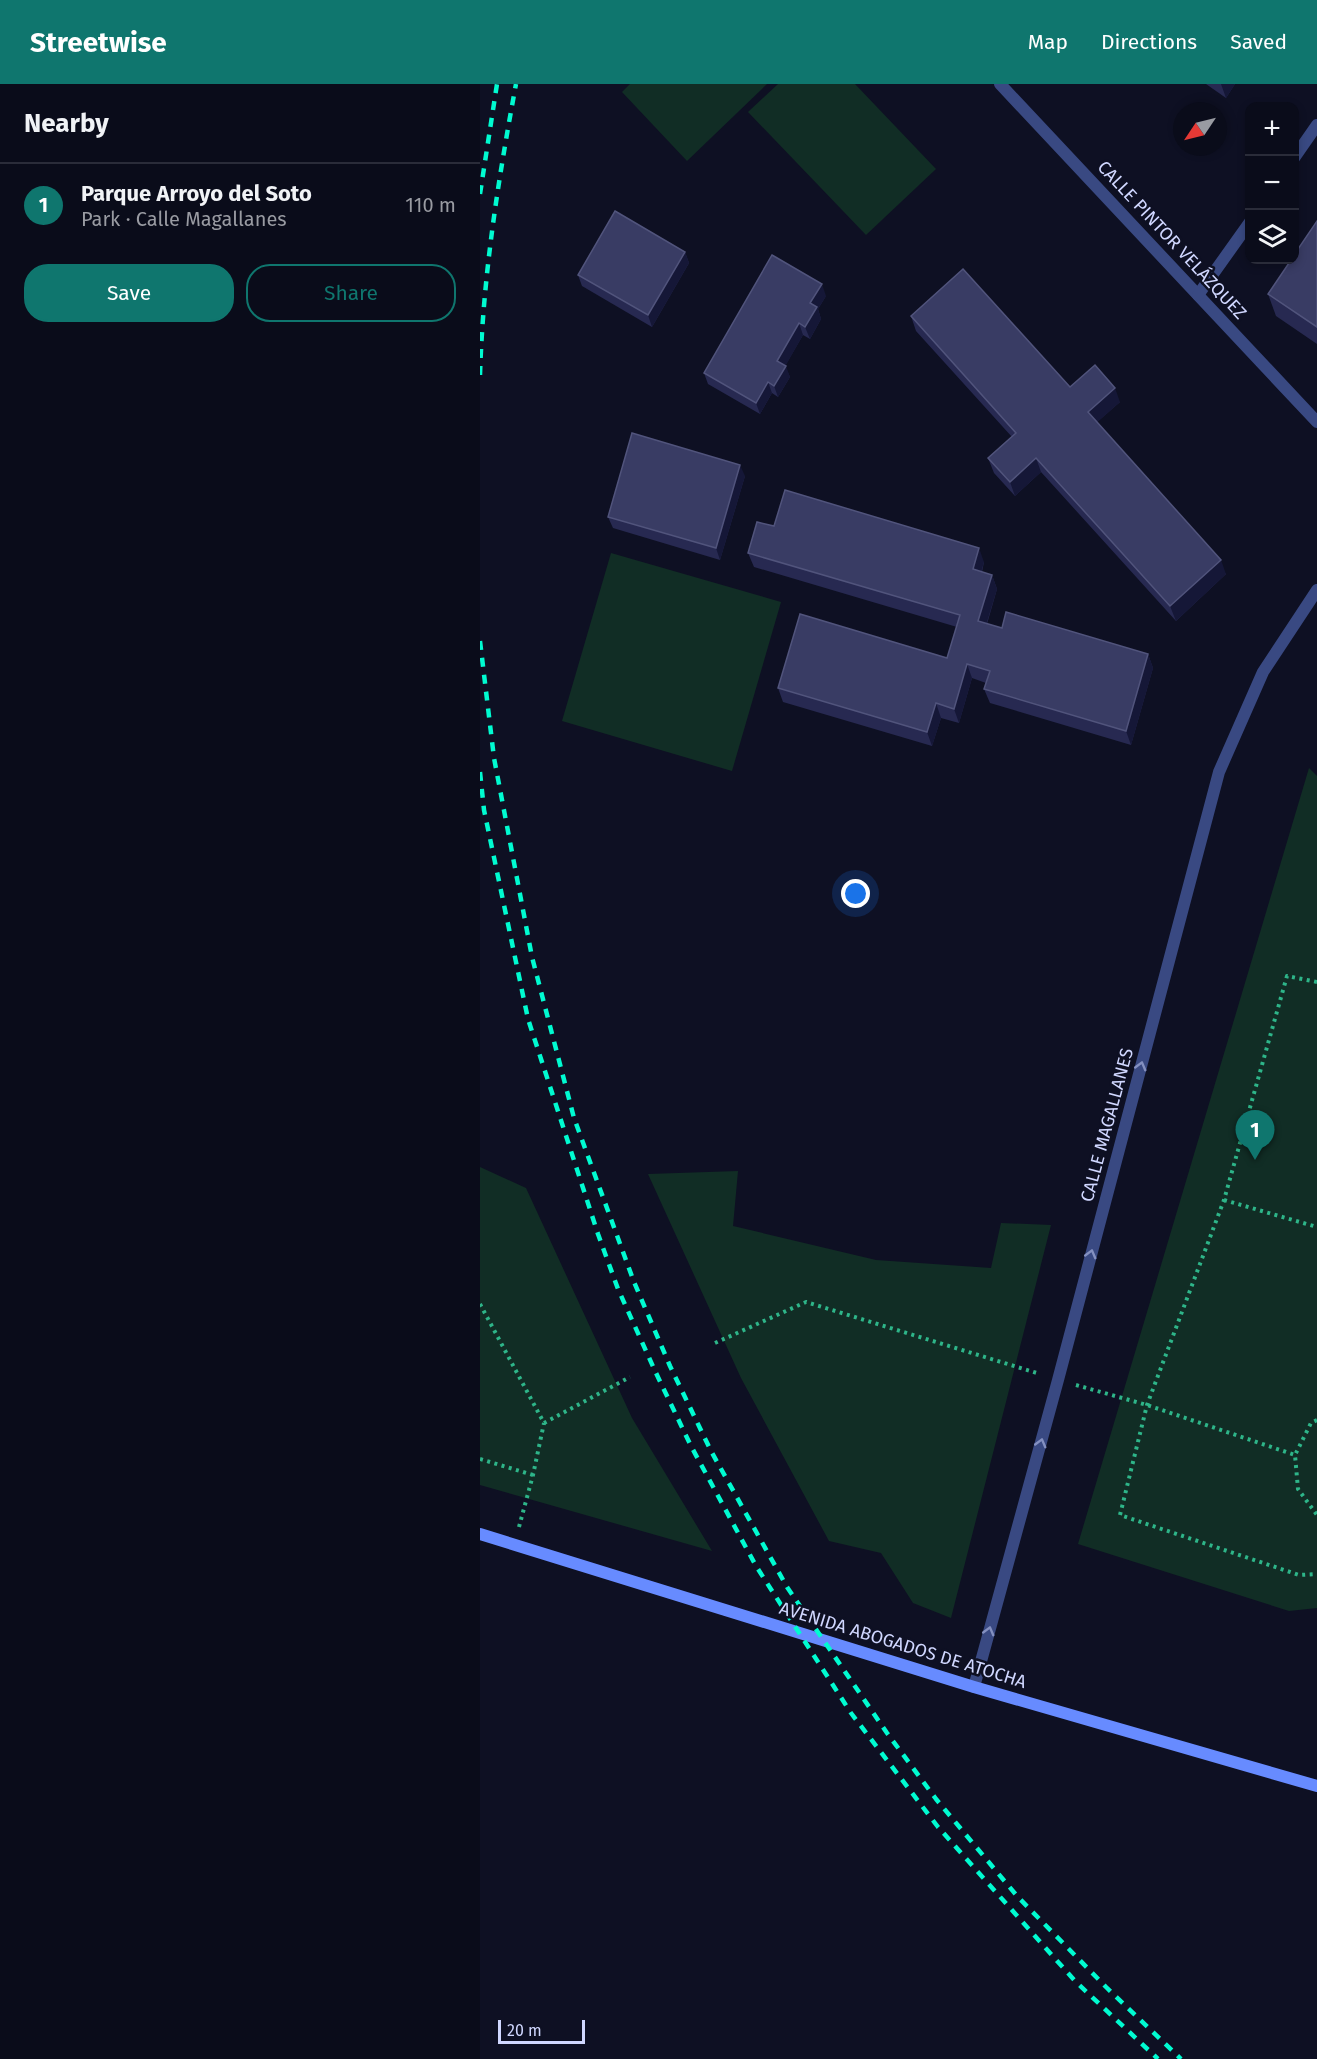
<!DOCTYPE html>
<html lang="en">
<head>
<meta charset="utf-8">
<style>
  body { margin:0; font-family:"Fira Sans",sans-serif; background:#181a27; color:#f1f3f6 }
  .controls { position:absolute; right:18px; top:18px; display:grid; overflow:hidden; border-radius:12px; box-shadow:0 3px 9px #0003 }
  .controls button { width:54px; height:54px; display:grid; place-items:center; padding:0; border:0; border-bottom:2px solid #2a2c39; background:#0a0c1a; color:#f1f3f6; font:30px sans-serif }
  .compass { position:absolute; left:693px; top:18px; width:54px; height:54px; border-radius:50%; background:#0a0c1a; box-shadow:0 3px 9px #0003; rotate:235deg }
  .scale { position:absolute; left:18px; bottom:15px; width:87px; box-sizing:border-box; padding-left:6px; border:3px solid #d0d7ff; border-top:0; font-size:16px; line-height:21px; white-space:nowrap; color:#d0d7ff; -webkit-text-stroke:4px #0e1023; paint-order:stroke }
  .you { position:absolute; left:376px; top:810px; width:21px; height:21px; margin:-15px; border:4px solid #fff; border-radius:50%; background:#1a73e8; box-shadow:0 0 0 9px #1a73e833 }
  .badge { display:grid; place-items:center; width:39px; height:39px; border-radius:50%; background:#0f766e; color:#fff; font-size:20px; font-weight:700 }
  .pin { position:absolute; translate:-50% -50px; filter:drop-shadow(0 2px 3px #0008) }
  .pin::after { content:''; position:absolute; top:32px; width:21px; height:18px; background:inherit; clip-path:polygon(0 0,100% 0,50% 100%) }
  .list { margin:0; padding:0; list-style:none }
  h2 { display:flex; justify-content:space-between; align-items:center; height:78px; margin:0; padding:0 24px; font-size:26px }
  h2 small { font-size:20px; font-weight:400; color:#999ba2 }
  .list li { display:grid; grid-template-columns:39px 1fr auto; gap:18px; align-items:center; box-sizing:border-box; height:84px; padding:0 24px; border-top:2px solid #2a2c39 }
  .list b { display:block; font-size:22px; white-space:nowrap }
  .list p { margin:0; font-size:20px; white-space:nowrap; color:#999ba2 }
  .list em { font-size:20px; font-style:normal; color:#999ba2 }
  .actions { display:flex; gap:12px; padding:18px 24px }
  .actions a { flex:1; padding:14px 0; border:2px solid #0f766e; border-radius:24px; text-align:center; font-size:21px; color:#0f766e }
  .actions .main { background:#0f766e; color:#fff }
  .icon { flex:none; width:33px; height:33px; fill:none; stroke:currentColor; stroke-width:2; stroke-linecap:round; stroke-linejoin:round }
  .map { position:relative; flex:none; width:837px; height:1975px; overflow:hidden }
  header { display:flex; align-items:center; gap:36px; box-sizing:border-box; height:84px; padding:0 30px; background:#0f766e; color:#fff }
  header strong { font-size:28px }
  nav { display:flex; gap:33px; margin-inline-start:auto; font-size:21px }
  main { display:flex }
  aside { flex:1; background:#0a0c1a }
  .map>svg:first-child { display:block }
</style>
</head>
<body>
<header>
<strong>Streetwise</strong>
<nav><a>Map</a><a>Directions</a><a>Saved</a></nav>
</header>
<main>
<aside>
<h2>Nearby<small></small></h2>
<ul class="list">
<li><span class="badge">1</span><div><b>Parque Arroyo del Soto</b><p>Park · Calle Magallanes</p></div><em>110 m</em></li>
</ul>
<div class="actions"><a class="main">Save</a><a>Share</a></div>
</aside>
<div class="map">
<svg width="837" height="1975" viewBox="0 0 837 1975">
  <rect width="100%" height="100%" fill="#0e1023"/>
  <g fill="#112d25">
    <polygon points="150,0 287,0 207,77 142,8"/>
    <polygon points="298,0 375,0 456,85 386,151 268,28"/>
    <polygon points="131,469 301,518 252,687 82,637"/>
    <polygon points="829,684 837,692 837,1524 809,1527 598,1460"/>
    <polygon points="0,1083 46,1104 152,1334 232,1467 0,1401"/>
    <polygon points="258,1087 253,1142 396,1176 511,1184 521,1139 571,1141 471,1534 433,1519 401,1469 349,1457 261,1294 168,1090"/>
  </g>
  <g fill="none" stroke-linecap="round" stroke-linejoin="round">
    <g stroke="#2eb589" stroke-width="4" stroke-dasharray="3 4.5" stroke-linecap="butt">
      <polyline points="837,898 807,892 744,1116 667,1321 640,1431 819,1491 837,1490"/>
      <polyline points="744,1116 837,1143"/>
      <polyline points="0,1220 64,1339 150,1293"/>
      <polyline points="235,1259 326,1218 560,1290"/>
      <polyline points="596,1301 667,1321 815,1371"/>
      <polyline points="837,1336 831,1339 815,1371 818,1405 837,1431"/>
      <polyline points="0,1375 53,1391"/>
      <polyline points="39,1443 53,1391 64,1339"/>
    </g>
    <g stroke="#394982" stroke-width="12">
      <polyline points="520,0 837,338"/>
      <polyline points="814,74 837,41"/>
      <polyline points="718,211 770,138"/>
      <polyline points="494,1603 578,1296 739,688 783,588 837,506"/>
    </g>
    <polyline stroke="#678bff" stroke-width="12" points="0,1450 494,1603 837,1702"/>
    <g stroke="#00fbd1" stroke-width="4.5" stroke-dasharray="9 8" stroke-linecap="butt">
      <polyline points="0,110 17,0"/>
      <path d="M0,291c3,-99 18,-194 36,-291"/>
      <polyline points="0,557 14,674 52,873 94,1034 154,1198 190,1282 231,1367 307,1503 407,1649 456,1715 537,1812 626,1903 701,1975"/>
      <polyline points="0,688 4,726 48,935 118,1150 138,1205 176,1289 211,1362 276,1482 371,1629 458,1743 595,1897 678,1975"/>
    </g>
  </g>
  <g fill="#272951">
    <polygon points="726,0 755,0 746,14"/>
    <polygon points="837,137 837,260 796,232 788,210"/>
    <polygon points="205,168 209,179 172,243 102,202 98,191"/>
    <polygon points="346,212 338,225 341,235 330,255 323,251 305,282 310,293 298,313 292,309 280,330 228,300 224,289"/>
    <polygon points="431,232 590,303 640,318 617,338 746,490 696,537 561,388 535,412 514,389 508,374 532,353 436,247"/>
    <polygon points="265,392 240,476 133,444 128,433"/>
    <polygon points="294,442 504,478 502,488 512,491 517,505 507,540 522,544 668,570 673,584 651,661 510,619 504,605 506,599 492,594 479,639 461,634 452,662 303,618 298,604 467,574 477,543 274,483 268,469"/>
  </g>
  <g fill="#151737">
    <polygon points="741,0 755,0 746,14"/>
    <polygon points="205,168 209,179 172,243 168,231"/>
    <polygon points="342,200 346,212 338,225 341,235 330,255 325,243 330,219"/>
    <polygon points="319,239 323,251 302,288 306,282 310,293 298,313 294,302 297,277"/>
    <polygon points="288,298 292,309 280,330 276,319"/>
    <polygon points="635,304 640,318 613,342 608,328"/>
    <polygon points="556,374 561,388 535,412 530,398"/>
    <polygon points="260,381 265,392 240,476 236,464"/>
    <polygon points="499,464 504,478 498,499 493,485"/>
    <polygon points="741,476 746,490 696,537 690,522"/>
    <polygon points="512,491 517,505 503,551 498,537"/>
    <polygon points="668,570 673,584 651,661 646,647"/>
    <polygon points="487,580 492,594 479,639 474,625"/>
    <polygon points="456,619 461,634 452,662 447,648"/>
  </g>
  <g fill="#393c64" stroke="#51547c" stroke-width="1.5">
    <polygon points="135,127 205,168 168,231 98,191"/>
    <polygon points="837,137 837,243 788,210 811,176 814,176 814,171"/>
    <polygon points="292,171 342,200 330,219 337,223 325,243 319,239 297,277 306,282 294,302 288,298 276,319 224,289"/>
    <polygon points="483,185 590,303 615,281 635,304 608,328 741,476 690,522 556,374 530,398 508,374 536,349 431,232"/>
    <polygon points="152,349 260,381 236,464 128,433"/>
    <polygon points="305,406 499,464 493,485 512,491 498,537 522,544 526,528 668,570 646,647 504,605 510,587 487,580 474,625 456,619 447,648 298,604 320,530 467,574 480,531 268,469 277,438 294,442"/>
  </g>
  <defs><path id="oneway-chevron" d="M-2-3.5L2.5 0L-2 3.5" fill="none" stroke-width="1.6" stroke-linecap="round" stroke-linejoin="round" transform="scale(1.5)"/></defs>
  <g stroke="#8490c0">
    <use href="#oneway-chevron" transform="translate(661 982) rotate(-75)"/>
    <use href="#oneway-chevron" transform="translate(611 1170) rotate(-75)"/>
    <use href="#oneway-chevron" transform="translate(561 1359) rotate(-75)"/>
    <use href="#oneway-chevron" transform="translate(509 1547) rotate(-75)"/>
  </g>
  <g text-anchor="middle" stroke-width="5" stroke-linejoin="round" paint-order="stroke">
    <g font-size="18" fill="#d0d7ff" stroke="#0e1023">
      <text transform="translate(692 156) rotate(47)" y="6">CALLE PINTOR VELÁZQUEZ</text>
      <text transform="translate(627 1041) rotate(-75)" y="6">CALLE MAGALLANES</text>
      <text transform="translate(423 1561) rotate(17)" y="6">AVENIDA ABOGADOS DE ATOCHA</text>
    </g>
  </g>
</svg>
<div class="controls">
<button>+</button>
<button>−</button>
<button><svg class="icon" aria-label="layers" viewBox="0 0 24 24"><path d="M12 4l9 5-9 5-9-5zM3 14l9 5 9-5"/></svg></button>
</div>
<svg class="compass" viewBox="-18 -18 36 36"><path d="M0-13l5 13h-10z" fill="#e53935"/><path d="M0 13l5-13h-10z" fill="#999ba2"/></svg>
<div class="scale">20 m</div>
<div class="you"></div>
<div class="pin badge" style="left:775px;top:1076px">1</div>
</div>
</main>
</body>
</html>
